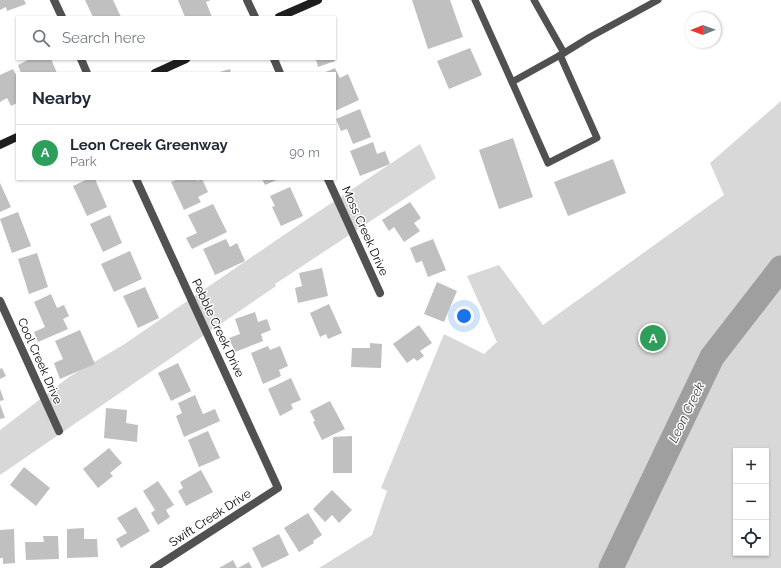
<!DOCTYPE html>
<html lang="en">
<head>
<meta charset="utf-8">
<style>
  body { margin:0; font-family:Raleway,sans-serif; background:#f2f2f3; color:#1f2937 }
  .controls { position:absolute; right:12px; bottom:12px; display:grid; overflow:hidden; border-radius:0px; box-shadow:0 1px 3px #0004 }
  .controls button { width:36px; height:36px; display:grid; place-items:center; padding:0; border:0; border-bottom:1px solid #e0e1e3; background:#fff; color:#1f2937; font:20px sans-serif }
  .compass { position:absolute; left:685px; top:12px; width:36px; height:36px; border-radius:50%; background:#fff; box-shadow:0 1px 3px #0004; rotate:269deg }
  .you { position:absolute; left:464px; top:316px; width:14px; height:14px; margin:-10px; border:3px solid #fff; border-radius:50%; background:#1a73e8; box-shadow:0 0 0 6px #1a73e833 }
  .badge { display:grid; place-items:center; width:26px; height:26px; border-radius:50%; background:#111827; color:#fff; font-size:13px; font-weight:700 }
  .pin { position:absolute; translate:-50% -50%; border:2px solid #fff; box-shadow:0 1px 4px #0006 }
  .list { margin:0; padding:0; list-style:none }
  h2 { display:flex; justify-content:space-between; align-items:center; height:52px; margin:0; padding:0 16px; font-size:17px }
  h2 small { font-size:13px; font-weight:400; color:#747a83 }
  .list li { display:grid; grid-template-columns:26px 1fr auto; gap:12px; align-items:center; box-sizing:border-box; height:56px; padding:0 16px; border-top:1px solid #e0e1e3 }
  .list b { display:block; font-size:15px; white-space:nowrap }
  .list p { margin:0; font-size:13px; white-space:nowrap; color:#747a83 }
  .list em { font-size:13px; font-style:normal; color:#747a83 }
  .icon { flex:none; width:22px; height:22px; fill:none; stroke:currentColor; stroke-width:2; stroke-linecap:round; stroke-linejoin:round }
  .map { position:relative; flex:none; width:781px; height:568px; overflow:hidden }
  .search { position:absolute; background:#fff; box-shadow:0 1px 3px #0004; left:16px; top:16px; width:320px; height:44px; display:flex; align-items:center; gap:10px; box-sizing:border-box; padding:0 14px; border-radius:0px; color:#747a83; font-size:15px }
  .panel { position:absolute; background:#fff; box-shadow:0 1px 3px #0004; left:16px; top:72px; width:320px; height:108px; border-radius:0px }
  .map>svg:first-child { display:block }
</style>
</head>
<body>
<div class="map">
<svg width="781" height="568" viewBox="0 0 781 568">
  <rect width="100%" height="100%" fill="#fff"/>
  <g fill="#d8d8d8" fill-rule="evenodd">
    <path d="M781,101v467h-462l53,-33 15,-44 -6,-3 63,-154 40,20 13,-12 -30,-66 32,-11 44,60 181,-130 -14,-32zM736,451h30v102h-30z"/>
    <polygon points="420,144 436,178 275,284 276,286 0,475 0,430 69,377 123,345 303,222"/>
  </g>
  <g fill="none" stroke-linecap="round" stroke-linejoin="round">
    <polyline stroke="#9f9f9f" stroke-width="25" points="611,568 712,357 781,268"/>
  </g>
  <g fill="#c0c0c0">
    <polygon points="0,0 24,0 26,4 7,11 6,7 0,10"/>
    <polygon points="85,0 113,0 121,17 93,17"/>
    <polygon points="178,0 211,0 206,2 212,17 185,17"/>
    <polygon points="412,0 450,0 463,37 428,49"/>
    <polygon points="470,48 482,75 449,89 437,61"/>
    <polygon points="30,59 51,59 57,73 21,73 18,65"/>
    <polygon points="316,59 335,59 335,61 318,67"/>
    <polygon points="335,68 340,78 348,74 359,100 335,111 335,73 323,73"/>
    <polygon points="13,69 17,77 17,103 11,106 7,98 0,102 0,75"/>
    <polygon points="230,69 231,73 216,73"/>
    <polygon points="360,109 371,137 353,144 347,129 341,131 336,119"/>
    <polygon points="513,138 533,197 499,209 479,150"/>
    <polygon points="373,142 377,154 385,151 390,164 360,176 350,151"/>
    <polygon points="613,159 626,193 568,216 554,182"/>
    <polygon points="88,179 95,179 107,207 87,216 73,186"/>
    <polygon points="178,179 197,179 197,181 202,179 208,192 198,197 201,202 184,210 171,182"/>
    <polygon points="262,179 279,179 265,185"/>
    <polygon points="0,183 11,207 0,212"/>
    <polygon points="290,187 303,216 281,226 272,207 275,206 270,196"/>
    <polygon points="410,202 421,218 414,223 420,231 404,242 394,227 389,231 382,220"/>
    <polygon points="213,204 227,232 192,249 186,238 197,233 188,215"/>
    <polygon points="18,212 31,246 12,253 0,219"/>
    <polygon points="110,215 122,243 103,252 90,224"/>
    <polygon points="226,239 230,247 237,243 245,261 215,275 203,249"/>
    <polygon points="433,239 446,270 428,277 422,261 416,263 410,248"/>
    <polygon points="130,251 142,279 114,292 101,264"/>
    <polygon points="37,253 48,287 29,294 18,259"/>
    <polygon points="322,268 328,296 298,303 295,288 302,286 299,273"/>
    <polygon points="437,282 457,291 444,322 424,314"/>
    <polygon points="145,287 159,318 138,328 123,296"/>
    <polygon points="51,294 57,308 64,305 69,316 63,319 68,329 38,342 34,332 45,327 34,302"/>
    <polygon points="329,304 342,333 328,339 326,334 320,337 310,313"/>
    <polygon points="255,312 258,322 267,319 271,330 261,334 263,341 235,352 229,338 240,334 235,319"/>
    <polygon points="419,325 432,343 420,351 424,356 417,361 414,358 407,363 393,344"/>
    <polygon points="80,330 95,364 60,379 54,363 63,359 55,341"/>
    <polygon points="370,343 382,344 381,368 351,367 352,348 370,348"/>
    <polygon points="268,346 270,350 280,346 288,366 279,370 281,376 263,384 251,353"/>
    <polygon points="178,363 191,391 171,401 158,373"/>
    <polygon points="2,368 6,376 0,379 0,369"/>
    <polygon points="291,378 301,400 291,404 293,409 280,416 268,389"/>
    <polygon points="0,389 4,400 0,401"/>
    <polygon points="195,395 203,414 215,409 220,421 184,437 176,416 182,413 178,403"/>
    <polygon points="330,401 345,429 322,440 313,422 315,421 310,411"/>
    <polygon points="0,404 5,418 0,419"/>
    <polygon points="106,408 127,410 126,423 138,425 137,442 104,438"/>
    <polygon points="208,431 220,458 199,467 188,440"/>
    <polygon points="352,436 352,473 333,473 333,437"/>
    <polygon points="109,448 122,463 110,473 113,476 98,488 83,469"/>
    <polygon points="24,467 50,488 36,506 10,485"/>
    <polygon points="201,470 213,492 186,506 178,491 183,488 180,482"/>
    <polygon points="158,481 174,505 166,510 170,517 158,525 151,513 155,510 143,491"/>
    <polygon points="332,490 352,510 339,523 332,515 325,522 313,509"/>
    <polygon points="136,507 150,531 121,548 116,539 127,533 117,518"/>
    <polygon points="308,513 322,535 313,541 314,543 299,552 284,528"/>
    <polygon points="84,528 84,539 97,539 98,557 67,558 67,529"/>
    <polygon points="14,529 15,563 3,564 3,558 0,558 0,530"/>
    <polygon points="279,534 289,555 262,568 252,548"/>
    <polygon points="43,536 58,536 59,559 26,560 25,542 44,542"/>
    <polygon points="233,560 237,568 219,568"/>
    <polygon points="249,562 252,568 238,568"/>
  </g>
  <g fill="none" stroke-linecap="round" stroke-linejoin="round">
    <g stroke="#515151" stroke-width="7">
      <polyline points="475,0 512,82 564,53"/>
      <polyline points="534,0 564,53 590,37 658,0"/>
      <polyline points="512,82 548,163 597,138 560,55"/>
    </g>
    <g stroke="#515151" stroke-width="8">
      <polyline points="54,0 62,17"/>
      <polyline points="247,0 255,17"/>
      <polyline points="81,59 87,73"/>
      <polyline points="274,59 280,73"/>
      <polyline points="136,179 278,488 154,568"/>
      <polyline points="328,179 380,293"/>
      <polyline points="0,301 59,431"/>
    </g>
    <g stroke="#1e1e1e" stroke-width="8">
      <polyline points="279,17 318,0"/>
      <polyline points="155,73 186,59"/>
      <polyline points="0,145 17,137"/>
    </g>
  </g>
  <g text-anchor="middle" stroke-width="3" stroke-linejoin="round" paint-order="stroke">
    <g font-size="12" fill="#000" stroke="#fff">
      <text transform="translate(365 231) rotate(66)" y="4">Moss Creek Drive</text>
      <text transform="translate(218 328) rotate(65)" y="4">Pebble Creek Drive</text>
      <text transform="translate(40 361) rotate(66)" y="4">Cool Creek Drive</text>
      <text transform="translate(210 518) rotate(-33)" y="4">Swift Creek Drive</text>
    </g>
    <g font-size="13" font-style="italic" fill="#404040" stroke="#fff">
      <text transform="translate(686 412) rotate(-64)" y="5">Leon Creek</text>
    </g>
  </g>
</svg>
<div class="controls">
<button>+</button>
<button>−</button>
<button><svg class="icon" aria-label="locate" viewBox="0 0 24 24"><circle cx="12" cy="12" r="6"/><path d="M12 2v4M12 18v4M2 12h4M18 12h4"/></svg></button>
</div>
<svg class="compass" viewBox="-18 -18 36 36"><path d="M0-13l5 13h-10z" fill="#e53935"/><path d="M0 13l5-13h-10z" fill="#747a83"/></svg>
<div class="you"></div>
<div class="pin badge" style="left:653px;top:338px;background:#2e9e5b">A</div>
<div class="search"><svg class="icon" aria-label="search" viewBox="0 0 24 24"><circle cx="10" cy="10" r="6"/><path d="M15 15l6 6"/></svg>Search here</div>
<section class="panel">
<h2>Nearby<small></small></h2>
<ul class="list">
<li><span class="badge" style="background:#2e9e5b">A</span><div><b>Leon Creek Greenway</b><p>Park</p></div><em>90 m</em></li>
</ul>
</section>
</div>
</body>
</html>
